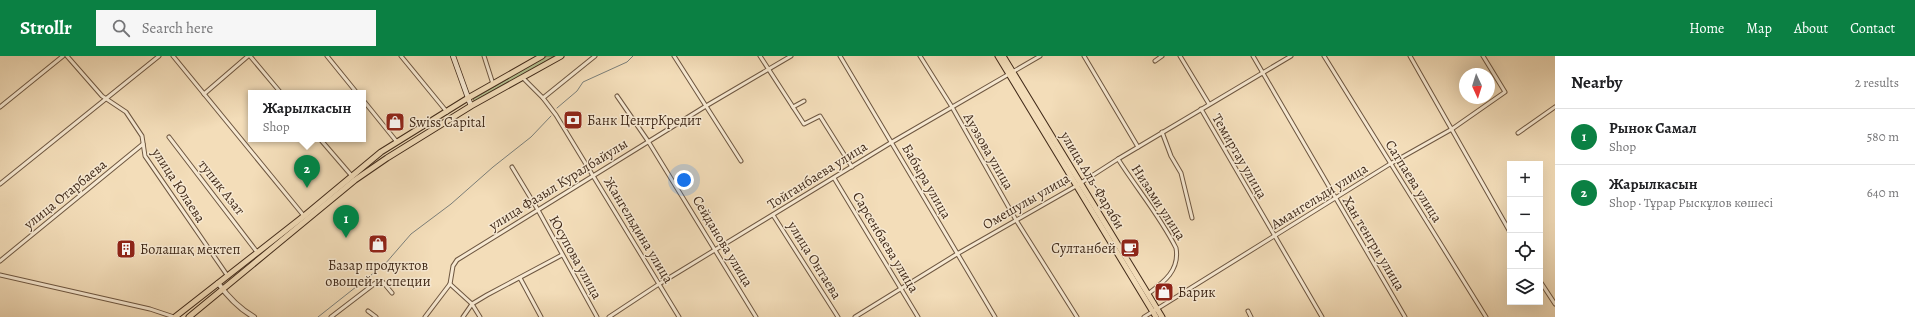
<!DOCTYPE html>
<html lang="en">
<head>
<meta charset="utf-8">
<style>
  body { margin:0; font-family:Alegreya,serif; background:#f6f6f6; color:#202124 }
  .controls { position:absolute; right:12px; bottom:12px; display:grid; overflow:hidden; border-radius:0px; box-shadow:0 4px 16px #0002 }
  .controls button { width:36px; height:36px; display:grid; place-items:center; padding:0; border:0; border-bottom:1px solid #e0e0e0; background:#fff; color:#202124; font:20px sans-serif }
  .compass { position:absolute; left:1459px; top:12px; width:36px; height:36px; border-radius:50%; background:#fff; box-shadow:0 4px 16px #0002; rotate:176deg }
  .you { position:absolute; left:684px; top:124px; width:14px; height:14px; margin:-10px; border:3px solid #fff; border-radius:50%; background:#1a73e8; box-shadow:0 0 0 6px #1a73e833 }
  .badge { display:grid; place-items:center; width:26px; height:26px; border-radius:50%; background:#0b8043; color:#fff; font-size:13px; font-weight:700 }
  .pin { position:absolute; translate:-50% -33px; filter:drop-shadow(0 1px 2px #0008) }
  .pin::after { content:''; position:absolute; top:21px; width:14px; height:12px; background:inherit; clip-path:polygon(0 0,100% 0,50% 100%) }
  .popup { position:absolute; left:248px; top:34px; width:118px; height:52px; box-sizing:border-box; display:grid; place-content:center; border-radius:0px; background:#fff; filter:drop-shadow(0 1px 3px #0005); font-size:13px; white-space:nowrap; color:#757577 }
  .popup b { font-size:15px; color:#202124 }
  .popup::after { content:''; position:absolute; left:50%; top:100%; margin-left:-8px; border:8px solid transparent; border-top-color:#fff }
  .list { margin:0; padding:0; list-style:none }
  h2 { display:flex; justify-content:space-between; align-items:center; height:52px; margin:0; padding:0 16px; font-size:17px }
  h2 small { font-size:13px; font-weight:400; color:#757577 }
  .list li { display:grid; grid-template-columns:26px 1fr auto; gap:12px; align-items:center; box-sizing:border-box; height:56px; padding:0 16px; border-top:1px solid #e0e0e0 }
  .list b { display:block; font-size:15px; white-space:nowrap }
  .list p { margin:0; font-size:13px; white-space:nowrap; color:#757577 }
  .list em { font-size:13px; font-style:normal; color:#757577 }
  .icon { flex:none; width:22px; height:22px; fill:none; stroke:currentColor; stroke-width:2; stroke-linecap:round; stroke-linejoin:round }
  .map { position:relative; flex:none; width:1555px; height:261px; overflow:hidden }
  header { display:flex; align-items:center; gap:24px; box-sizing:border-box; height:56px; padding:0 20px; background:#0b8043; color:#fff }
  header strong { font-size:19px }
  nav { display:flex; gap:22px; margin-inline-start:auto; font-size:14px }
  .search { width:280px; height:36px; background:#f6f6f6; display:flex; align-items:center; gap:10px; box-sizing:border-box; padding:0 14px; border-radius:0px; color:#757577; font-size:15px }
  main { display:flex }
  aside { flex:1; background:#fff }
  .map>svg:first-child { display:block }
</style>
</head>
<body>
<header>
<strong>Strollr</strong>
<div class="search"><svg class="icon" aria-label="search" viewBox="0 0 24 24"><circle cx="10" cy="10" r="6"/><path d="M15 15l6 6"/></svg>Search here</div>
<nav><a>Home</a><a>Map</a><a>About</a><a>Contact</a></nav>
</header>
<main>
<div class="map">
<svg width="1555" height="261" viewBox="0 0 1555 261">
  <rect width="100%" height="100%" fill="#f3ddb9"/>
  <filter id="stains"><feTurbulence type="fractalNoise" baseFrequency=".005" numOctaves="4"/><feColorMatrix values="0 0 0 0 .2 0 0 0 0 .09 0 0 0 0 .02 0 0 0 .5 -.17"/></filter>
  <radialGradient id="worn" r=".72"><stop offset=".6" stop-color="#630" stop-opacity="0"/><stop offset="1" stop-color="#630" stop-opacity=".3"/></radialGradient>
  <polygon fill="#b6c292" stroke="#7c7656" points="547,0 555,0 475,46 473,43"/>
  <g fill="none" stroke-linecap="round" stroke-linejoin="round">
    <g stroke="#7b7f7a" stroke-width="1">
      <polyline points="557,52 577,35 583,26 627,6 633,0"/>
      <polyline points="318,261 385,208 411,178 451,148 493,111 531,81 551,60"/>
    </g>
    <defs>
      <g id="minor">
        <polyline points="67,0 102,40 126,56 142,80 145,100 227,219"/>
        <polyline points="173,0 304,160"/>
        <polyline points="250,0 281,37"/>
        <polyline points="327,0 357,37"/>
        <polyline points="401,0 447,56"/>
        <polyline points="484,0 493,28"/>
        <polyline points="674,0 741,105"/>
        <polyline points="760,0 804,68 820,60 852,111"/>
        <polyline points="840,0 995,261"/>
        <polyline points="920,0 952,51 1016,164 1077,261"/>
        <polyline points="1084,0 1138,91"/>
        <polyline points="1180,0 1209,48"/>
        <polyline points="1253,0 1405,261"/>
        <polyline points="1324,0 1486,261"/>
        <polyline points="1410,0 1510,176"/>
        <polyline points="1155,5 1162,0"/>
        <polyline points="523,22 543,42 556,59 679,261"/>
        <polyline points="204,38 248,0"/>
        <polyline points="617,40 648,85 756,261"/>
        <polyline points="543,42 595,0"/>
        <polyline points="363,44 397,86"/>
        <polyline points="0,51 63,0"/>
        <polyline points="793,51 804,45"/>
        <polyline points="1201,53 1322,261"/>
        <polyline points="1162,76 1171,100 1181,117 1192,162"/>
        <polyline points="1518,77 1555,51"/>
        <polyline points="169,81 257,196"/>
        <polyline points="320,83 351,119"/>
        <path d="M1118,103c19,30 42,57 58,89 4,22 -12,34 -28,46"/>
        <polyline points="512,111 538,154 597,261"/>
        <polyline points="834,122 918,261"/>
        <polyline points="0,128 159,0"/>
        <polyline points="773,159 838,261"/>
        <polyline points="0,205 143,88"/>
        <polyline points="0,219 150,253 174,261"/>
        <polyline points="520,222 541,261"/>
        <polyline points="1540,225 1555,248"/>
        <polyline points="450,228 472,248 480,261"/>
        <polyline points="368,255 376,261"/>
        <polyline points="1248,255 1251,261"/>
        <polyline points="331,261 378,225 382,225 392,237"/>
        <polyline points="425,261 450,228 453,210 457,204 706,50 791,0"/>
        <polyline points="463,261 472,248 487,239 562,199"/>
        <polyline points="609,261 659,228 892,86 1040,0"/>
        <polyline points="855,261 957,198 1076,130 1118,103 1291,0"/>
        <polyline points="1144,261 1390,108 1452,73 1505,36 1483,0"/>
      </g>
      <path id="tertiary" d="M218,227c10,14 20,25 36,34"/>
      <polyline id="secondary" points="453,0 471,50"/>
      <g id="primary">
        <polyline points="998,0 1156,261"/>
        <polyline points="1003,0 1162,261"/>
        <polyline points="175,261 304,160 381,96 468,42 542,0"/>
        <polyline points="189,261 355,124 387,102 471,50 561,0"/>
      </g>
    </defs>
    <use href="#minor" stroke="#6e5741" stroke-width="5"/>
    <use href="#tertiary" stroke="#6e5741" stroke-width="6"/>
    <use href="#secondary" stroke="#412a19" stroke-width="6"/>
    <use href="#primary" stroke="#412a19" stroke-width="7"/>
    <use href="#minor" stroke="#f7e9d2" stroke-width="3"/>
    <use href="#tertiary" stroke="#f7e9d2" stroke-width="4"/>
    <use href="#secondary" stroke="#f7e9d2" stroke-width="4.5"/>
    <use href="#primary" stroke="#f3ddb9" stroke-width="5"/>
  </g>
  <defs>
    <symbol id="bank-square" viewBox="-11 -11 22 22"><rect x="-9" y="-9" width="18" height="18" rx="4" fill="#8f2418" stroke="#f7e9d2"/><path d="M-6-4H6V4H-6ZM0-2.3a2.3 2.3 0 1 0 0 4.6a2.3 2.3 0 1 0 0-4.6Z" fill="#fff"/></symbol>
    <symbol id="shop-square" viewBox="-11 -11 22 22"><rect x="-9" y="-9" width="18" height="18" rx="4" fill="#8f2418" stroke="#f7e9d2"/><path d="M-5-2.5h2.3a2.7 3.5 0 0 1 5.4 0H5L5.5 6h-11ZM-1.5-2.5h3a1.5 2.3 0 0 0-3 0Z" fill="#fff"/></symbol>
    <symbol id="cafe-square" viewBox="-11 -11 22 22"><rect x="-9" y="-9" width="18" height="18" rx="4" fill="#8f2418" stroke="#f7e9d2"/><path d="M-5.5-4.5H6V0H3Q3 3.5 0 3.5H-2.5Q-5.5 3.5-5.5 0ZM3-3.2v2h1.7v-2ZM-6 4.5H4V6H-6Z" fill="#fff"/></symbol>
    <symbol id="building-square" viewBox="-11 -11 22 22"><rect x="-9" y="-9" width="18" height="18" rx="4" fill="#8f2418" stroke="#f7e9d2"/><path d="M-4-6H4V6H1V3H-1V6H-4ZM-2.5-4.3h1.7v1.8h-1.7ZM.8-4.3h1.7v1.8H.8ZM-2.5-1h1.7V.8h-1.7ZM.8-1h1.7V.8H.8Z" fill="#fff"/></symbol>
  </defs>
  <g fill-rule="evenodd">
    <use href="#bank-square" x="562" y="53" width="22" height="22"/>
    <use href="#shop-square" x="384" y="55" width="22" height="22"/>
    <use href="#shop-square" x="367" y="177" width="22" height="22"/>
    <use href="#cafe-square" x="1119" y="181" width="22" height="22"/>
    <use href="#building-square" x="115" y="182" width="22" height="22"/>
    <use href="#shop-square" x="1153" y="225" width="22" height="22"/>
  </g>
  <g text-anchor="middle" stroke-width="3" stroke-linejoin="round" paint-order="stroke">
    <g font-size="14" fill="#412a19" stroke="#f7e9d2" text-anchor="start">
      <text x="587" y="69">Банк ЦентрКредит</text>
      <text x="409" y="71">Swiss Capital</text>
      <text x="1116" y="197" text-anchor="end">Султанбей</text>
      <text x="140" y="198">Болашақ мектеп</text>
      <text x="378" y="214" text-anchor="middle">Базар продуктов<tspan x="378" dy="16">овощей и специи</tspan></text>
      <text x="1178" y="241">Барик</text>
    </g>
    <g font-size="14" fill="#412a19" stroke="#f7e9d2">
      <text transform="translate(989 95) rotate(60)" y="5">Ауэзова улица</text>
      <text transform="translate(1240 100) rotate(60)" y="5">Темиртау улица</text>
      <text transform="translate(817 119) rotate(-32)" y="5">Тойганбаева улица</text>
      <text transform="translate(1093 124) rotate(59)" y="5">улица Аль-Фараби</text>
      <text transform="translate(927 125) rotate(60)" y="5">Бабыра улица</text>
      <text transform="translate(1414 125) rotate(58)" y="5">Сатпаева улица</text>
      <text transform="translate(558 128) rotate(-32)" y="5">улица Фазыл Куралбайулы</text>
      <text transform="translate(179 129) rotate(57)" y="5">улица Юлаева</text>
      <text transform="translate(222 131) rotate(52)" y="5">тупик Азат</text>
      <text transform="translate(65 138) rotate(-39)" y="5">улица Отарбаева</text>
      <text transform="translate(1319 140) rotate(-32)" y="5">Амангельди улица</text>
      <text transform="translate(1026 145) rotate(-30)" y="5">Омешулы улица</text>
      <text transform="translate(1159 146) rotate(57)" y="5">Низами улица</text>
      <text transform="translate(639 174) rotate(59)" y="5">Жангельдина улица</text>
      <text transform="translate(723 185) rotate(59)" y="5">Сейданова улица</text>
      <text transform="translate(886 186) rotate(59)" y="5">Сарсенбаева улица</text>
      <text transform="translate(1374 187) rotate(59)" y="5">Хан тенгри улица</text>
      <text transform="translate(576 201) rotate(61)" y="5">Юсупова улица</text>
      <text transform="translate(815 204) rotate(58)" y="5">улица Онтаева</text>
    </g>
  </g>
  <rect width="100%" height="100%" filter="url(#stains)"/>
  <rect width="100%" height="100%" fill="url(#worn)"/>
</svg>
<div class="controls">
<button>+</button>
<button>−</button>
<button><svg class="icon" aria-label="locate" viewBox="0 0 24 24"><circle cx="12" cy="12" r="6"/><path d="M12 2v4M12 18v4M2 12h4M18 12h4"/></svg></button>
<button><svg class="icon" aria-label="layers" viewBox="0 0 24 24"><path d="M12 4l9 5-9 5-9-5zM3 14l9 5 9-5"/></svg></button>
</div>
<svg class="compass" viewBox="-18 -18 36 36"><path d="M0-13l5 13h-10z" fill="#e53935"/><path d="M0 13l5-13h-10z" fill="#757577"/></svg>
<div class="you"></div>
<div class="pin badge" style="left:346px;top:182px">1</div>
<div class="pin badge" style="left:307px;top:132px">2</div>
<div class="popup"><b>Жарылкасын</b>Shop</div>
</div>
<aside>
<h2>Nearby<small>2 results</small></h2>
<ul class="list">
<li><span class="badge">1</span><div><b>Рынок Самал</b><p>Shop</p></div><em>580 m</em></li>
<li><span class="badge">2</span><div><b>Жарылкасын</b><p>Shop · Тұрар Рыскұлов көшесі</p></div><em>640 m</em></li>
</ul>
</aside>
</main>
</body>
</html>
